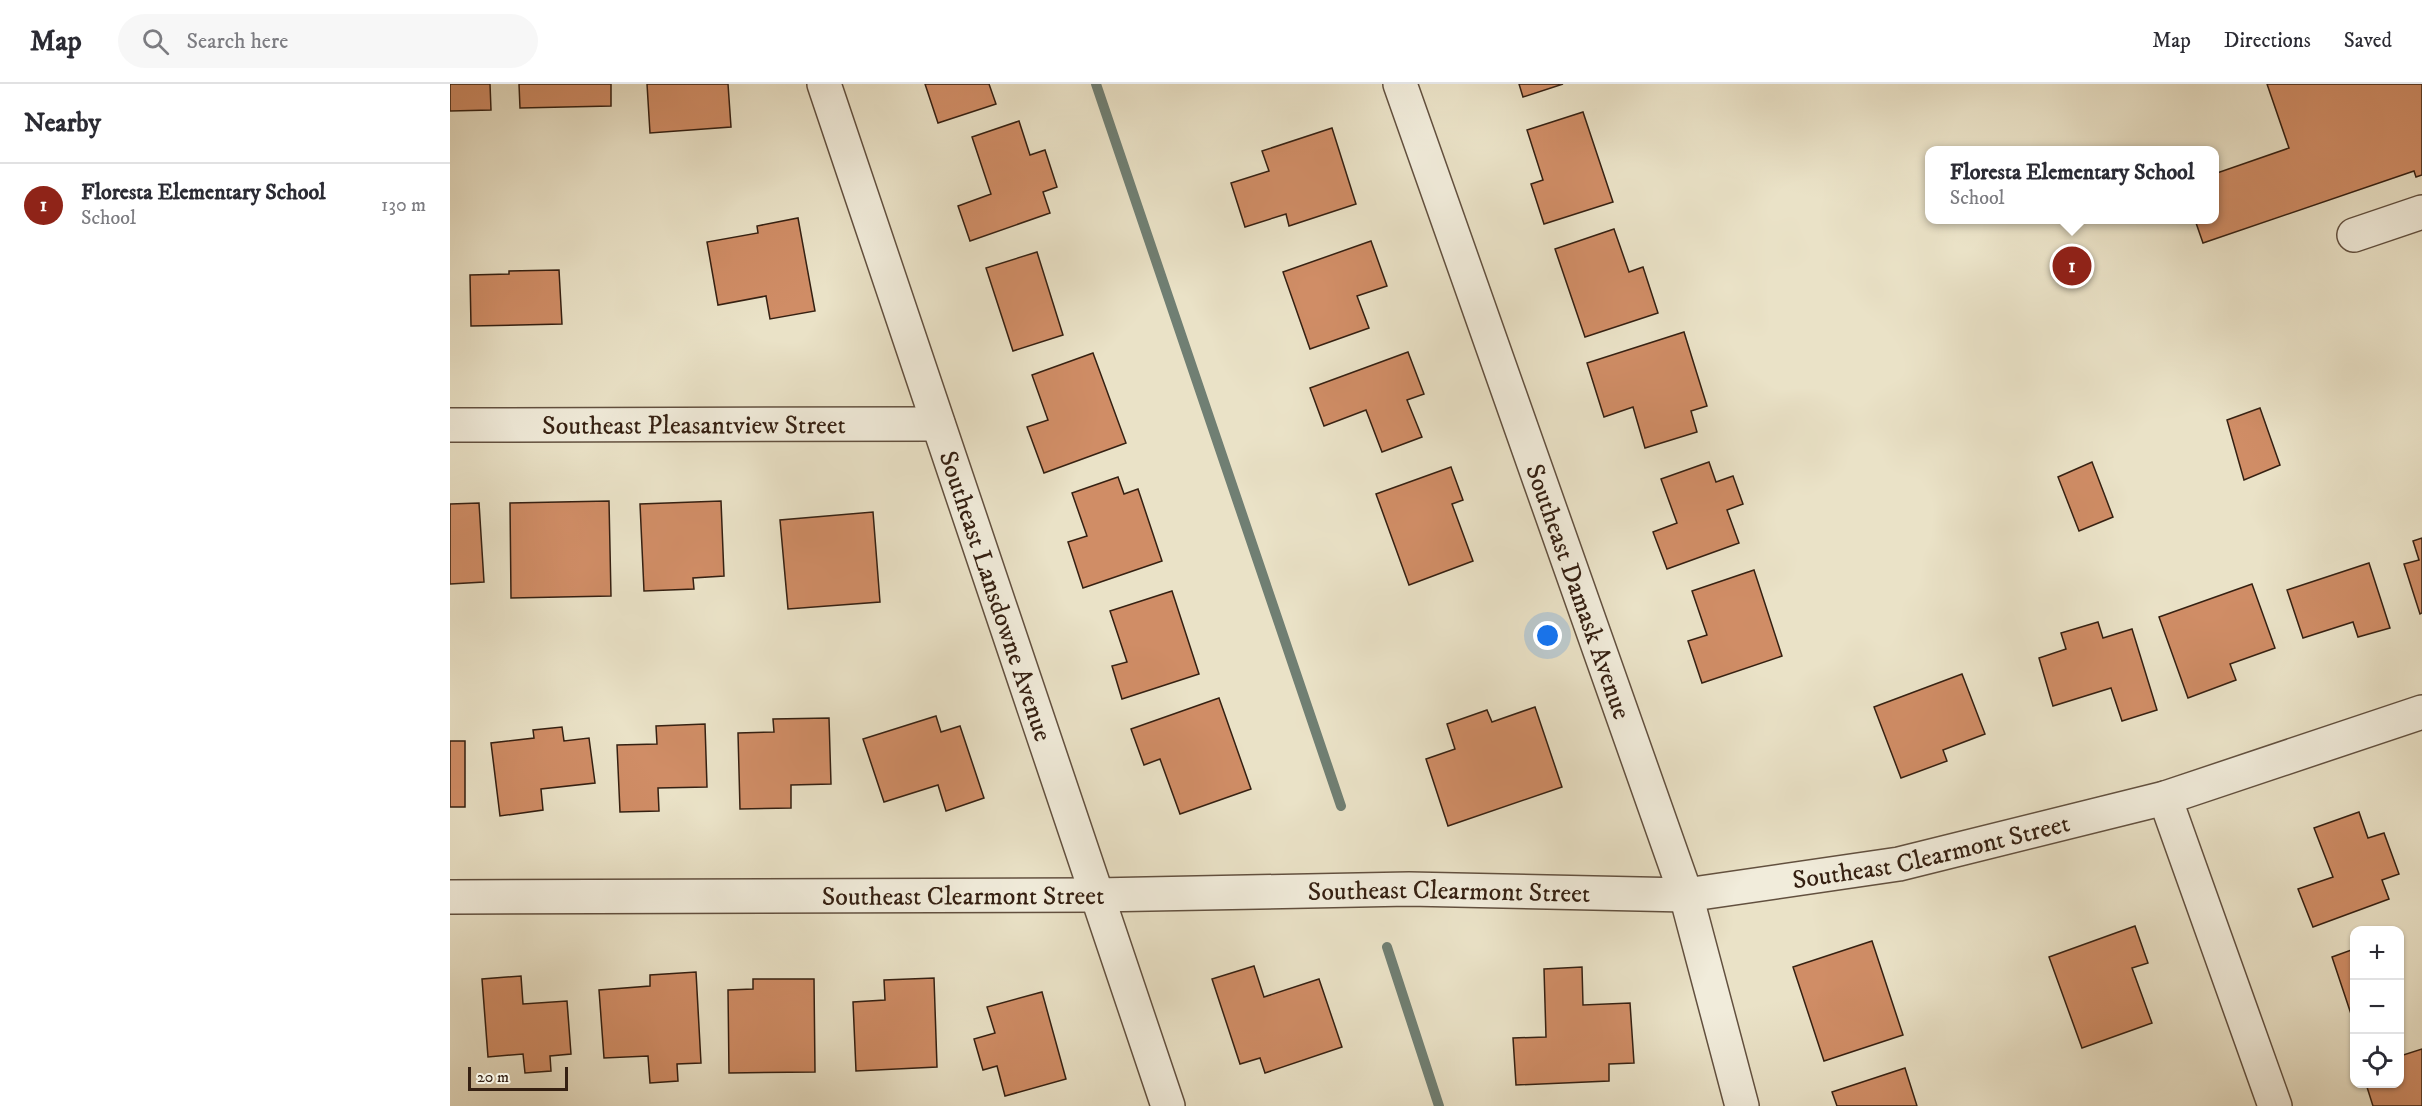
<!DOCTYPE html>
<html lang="en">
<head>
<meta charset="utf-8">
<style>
  body { margin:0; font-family:"IM FELL DW Pica",serif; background:#f7f7f7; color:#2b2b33 }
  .controls { position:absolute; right:18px; bottom:18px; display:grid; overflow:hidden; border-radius:12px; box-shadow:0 2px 4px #0004 }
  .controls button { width:54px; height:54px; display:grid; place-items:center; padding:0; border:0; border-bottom:2px solid #e1e1e2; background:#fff; color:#2b2b33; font:30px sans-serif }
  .scale { position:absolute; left:18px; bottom:15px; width:100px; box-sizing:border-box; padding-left:6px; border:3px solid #352012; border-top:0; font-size:16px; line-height:21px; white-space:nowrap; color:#352012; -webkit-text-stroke:4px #f1ecdb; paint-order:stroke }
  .you { position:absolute; left:1098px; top:552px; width:21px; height:21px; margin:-15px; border:4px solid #fff; border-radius:50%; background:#1a73e8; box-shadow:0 0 0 9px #1a73e833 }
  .badge { display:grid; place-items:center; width:39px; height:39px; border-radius:50%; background:#8f2418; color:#fff; font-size:20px; font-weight:700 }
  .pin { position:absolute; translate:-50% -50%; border:3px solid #fff; box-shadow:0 2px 6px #0006 }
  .popup { position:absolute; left:1475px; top:62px; width:294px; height:78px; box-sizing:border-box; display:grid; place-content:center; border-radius:12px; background:#fff; filter:drop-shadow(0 2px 4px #0005); font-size:20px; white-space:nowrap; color:#7c7c81 }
  .popup b { font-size:22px; color:#2b2b33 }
  .popup::after { content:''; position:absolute; left:50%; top:100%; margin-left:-12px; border:12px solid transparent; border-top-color:#fff }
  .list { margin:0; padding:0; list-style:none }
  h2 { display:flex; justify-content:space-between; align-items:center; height:78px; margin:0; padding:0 24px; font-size:26px }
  h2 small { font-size:20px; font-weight:400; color:#7c7c81 }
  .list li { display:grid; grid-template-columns:39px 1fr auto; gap:18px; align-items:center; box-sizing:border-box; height:84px; padding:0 24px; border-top:2px solid #e1e1e2 }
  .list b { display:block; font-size:22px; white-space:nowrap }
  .list p { margin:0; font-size:20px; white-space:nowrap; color:#7c7c81 }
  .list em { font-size:20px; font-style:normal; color:#7c7c81 }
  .icon { flex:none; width:33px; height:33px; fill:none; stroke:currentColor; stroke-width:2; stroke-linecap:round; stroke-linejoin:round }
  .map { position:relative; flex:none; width:1972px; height:1022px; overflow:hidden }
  header { display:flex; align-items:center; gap:36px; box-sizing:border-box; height:84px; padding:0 30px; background:#fff; border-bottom:2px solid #e1e1e2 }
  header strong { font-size:28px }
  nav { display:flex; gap:33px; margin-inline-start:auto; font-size:21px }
  .search { width:420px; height:54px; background:#f7f7f7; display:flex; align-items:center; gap:15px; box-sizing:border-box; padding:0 21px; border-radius:33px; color:#7c7c81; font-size:22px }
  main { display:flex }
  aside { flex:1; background:#fff }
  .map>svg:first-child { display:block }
</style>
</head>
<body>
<header>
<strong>Map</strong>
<div class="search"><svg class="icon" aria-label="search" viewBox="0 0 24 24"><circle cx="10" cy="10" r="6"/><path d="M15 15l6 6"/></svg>Search here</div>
<nav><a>Map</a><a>Directions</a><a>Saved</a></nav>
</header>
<main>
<aside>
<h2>Nearby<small></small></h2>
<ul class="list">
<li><span class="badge">1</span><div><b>Floresta Elementary School</b><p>School</p></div><em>130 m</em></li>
</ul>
</aside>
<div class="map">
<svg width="1972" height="1022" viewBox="0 0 1972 1022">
  <rect width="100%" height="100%" fill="#eae2c7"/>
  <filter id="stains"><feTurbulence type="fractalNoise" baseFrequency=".00333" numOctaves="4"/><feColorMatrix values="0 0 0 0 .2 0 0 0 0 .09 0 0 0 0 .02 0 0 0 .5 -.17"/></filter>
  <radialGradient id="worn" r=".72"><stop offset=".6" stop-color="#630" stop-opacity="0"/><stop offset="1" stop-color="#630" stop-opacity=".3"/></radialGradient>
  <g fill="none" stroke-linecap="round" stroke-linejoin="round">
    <g stroke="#707f73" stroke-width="10">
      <polyline points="646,0 891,722"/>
      <polyline points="937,863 989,1022"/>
    </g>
  </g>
  <g fill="#d08d66" stroke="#352012" stroke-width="1.5">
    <polygon points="0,0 40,0 41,26 0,27"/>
    <polygon points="69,0 161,0 161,22 70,24"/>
    <polygon points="197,0 278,0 281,43 200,49"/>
    <polygon points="475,0 539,0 546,20 488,39"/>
    <polygon points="1069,0 1113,0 1073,13"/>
    <polygon points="1817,0 1972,0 1972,91 1966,93 1964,87 1753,159 1745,136 1764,136 1764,90 1839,64"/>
    <polygon points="1133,28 1163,118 1094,140 1081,100 1093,96 1077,46"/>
    <polygon points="569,37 580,71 595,66 607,103 593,108 600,129 520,157 508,122 541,110 522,53"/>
    <polygon points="882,44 906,120 839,142 836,130 795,143 781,99 819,87 812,67"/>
    <polygon points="348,134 365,227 320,235 316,212 268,221 257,158 308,149 307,142"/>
    <polygon points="1164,145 1179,188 1193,183 1208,229 1135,253 1105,165"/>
    <polygon points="921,157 937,202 907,212 919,244 860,265 833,188"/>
    <polygon points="587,168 613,251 563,267 536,184"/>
    <polygon points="109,186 112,240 21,242 20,191 59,190 59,187"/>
    <polygon points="1234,248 1257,322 1241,327 1247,348 1195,364 1183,323 1154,333 1137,279"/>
    <polygon points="958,268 974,310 957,316 972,353 932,368 916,326 874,342 860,304"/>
    <polygon points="643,269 676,359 594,389 577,343 598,336 582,291"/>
    <polygon points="1810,324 1830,381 1794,396 1777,336"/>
    <polygon points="1259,378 1266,398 1283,392 1293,420 1277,426 1289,459 1217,485 1203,448 1227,439 1211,395"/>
    <polygon points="1642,378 1663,433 1629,447 1608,393"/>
    <polygon points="1001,383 1013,416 1002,420 1023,477 959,501 926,410"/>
    <polygon points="668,393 674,410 688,405 712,477 633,504 618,458 637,452 622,409"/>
    <polygon points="159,417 161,512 61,514 60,419"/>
    <polygon points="271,417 274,492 243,494 244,505 194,507 190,420"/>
    <polygon points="29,419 34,498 0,500 0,420"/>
    <polygon points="423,428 430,518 338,525 330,436"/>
    <polygon points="1972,454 1972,529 1970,530 1954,480 1969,476 1963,457"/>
    <polygon points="1919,479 1940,544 1908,553 1903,538 1853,554 1837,506"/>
    <polygon points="1304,486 1332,572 1252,599 1238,557 1257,551 1242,507"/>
    <polygon points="1802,500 1825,564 1780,580 1786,596 1738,614 1709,533"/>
    <polygon points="722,507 749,590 672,615 662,582 677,578 660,527"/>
    <polygon points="1648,538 1653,554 1682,545 1707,626 1672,637 1661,604 1603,622 1589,574 1616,565 1611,549"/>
    <polygon points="1512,590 1535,650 1493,666 1497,677 1451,694 1424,623"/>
    <polygon points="769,614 801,705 730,730 710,675 694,681 681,645"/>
    <polygon points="1085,623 1112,703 998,742 976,675 1005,665 997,640 1037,626 1042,638"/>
    <polygon points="486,632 491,648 510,642 534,714 496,727 488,701 434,718 413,655"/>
    <polygon points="379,634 381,700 341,701 341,724 290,725 288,649 324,648 323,635"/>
    <polygon points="255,640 257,703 208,704 209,727 170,728 167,661 207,660 206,642"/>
    <polygon points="112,643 114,657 139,654 145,699 91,705 93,726 50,732 41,659 84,654 83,646"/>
    <rect x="0" y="657" width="15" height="66"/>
    <polygon points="1909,728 1918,754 1934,749 1949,790 1932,796 1939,815 1863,843 1848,805 1883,793 1864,744"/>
    <polygon points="1685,842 1698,879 1682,884 1702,939 1632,964 1599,873"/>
    <polygon points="1422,857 1453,951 1374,977 1343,883"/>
    <polygon points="1904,865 1904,939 1882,873"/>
    <polygon points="804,882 814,913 869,895 892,963 815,989 810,974 790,980 762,895"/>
    <polygon points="1132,883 1133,921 1180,919 1184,979 1159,980 1159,997 1066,1001 1063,954 1096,953 1094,885"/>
    <polygon points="246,888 251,979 227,980 228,997 200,999 198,972 154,974 149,906 200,902 200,891"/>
    <polygon points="71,892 73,920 117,917 121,970 100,972 101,987 75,989 73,970 38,973 32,895"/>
    <polygon points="484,894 487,983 406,987 403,918 435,916 434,896"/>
    <polygon points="303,895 364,895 365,988 279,989 278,906 303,905"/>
    <polygon points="592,908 616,995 555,1012 547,982 533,986 524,955 545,949 537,923"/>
    <polygon points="1972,965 1972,1022 1923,1022 1916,1000 1950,1000 1950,972"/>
    <polygon points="1455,984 1467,1022 1387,1022 1382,1008"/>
  </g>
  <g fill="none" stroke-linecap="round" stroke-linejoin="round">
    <defs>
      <g id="minor">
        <path id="s1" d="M374,0l344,1022"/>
        <path id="s2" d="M950,0l286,811 56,211"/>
        <polyline points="1904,151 1972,128"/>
        <path id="s3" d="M0,341l488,-1"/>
        <polyline points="1715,714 1825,1022"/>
        <path id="s4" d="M0,813l646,-2 313,-6 277,6 213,-31 266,-66 257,-86"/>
      </g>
    </defs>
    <use href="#minor" stroke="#62503f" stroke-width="36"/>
    <use href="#minor" stroke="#f1ecdb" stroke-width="33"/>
  </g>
  <g text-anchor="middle" stroke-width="4.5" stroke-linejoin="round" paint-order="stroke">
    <g font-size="26" fill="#352012" stroke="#f1ecdb">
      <text dy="9" stroke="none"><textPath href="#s3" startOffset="244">Southeast Pleasantview Street</textPath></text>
      <text dy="9" stroke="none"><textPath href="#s2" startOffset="538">Southeast Damask Avenue</textPath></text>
      <text dy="9" stroke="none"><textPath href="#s1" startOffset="540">Southeast Lansdowne Avenue</textPath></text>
      <text dy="9" stroke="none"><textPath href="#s4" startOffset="1485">Southeast Clearmont Street</textPath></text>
      <text dy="9" stroke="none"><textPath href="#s4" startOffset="999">Southeast Clearmont Street</textPath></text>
      <text dy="9" stroke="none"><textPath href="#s4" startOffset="513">Southeast Clearmont Street</textPath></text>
    </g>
  </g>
  <rect width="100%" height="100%" filter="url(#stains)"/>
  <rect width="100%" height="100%" fill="url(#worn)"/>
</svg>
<div class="controls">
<button>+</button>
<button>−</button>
<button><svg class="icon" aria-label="locate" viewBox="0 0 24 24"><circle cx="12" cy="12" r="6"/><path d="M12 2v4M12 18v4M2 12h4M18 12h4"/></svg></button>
</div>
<div class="scale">20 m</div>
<div class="you"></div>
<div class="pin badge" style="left:1622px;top:182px">1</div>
<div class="popup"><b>Floresta Elementary School</b>School</div>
</div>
</main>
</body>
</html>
